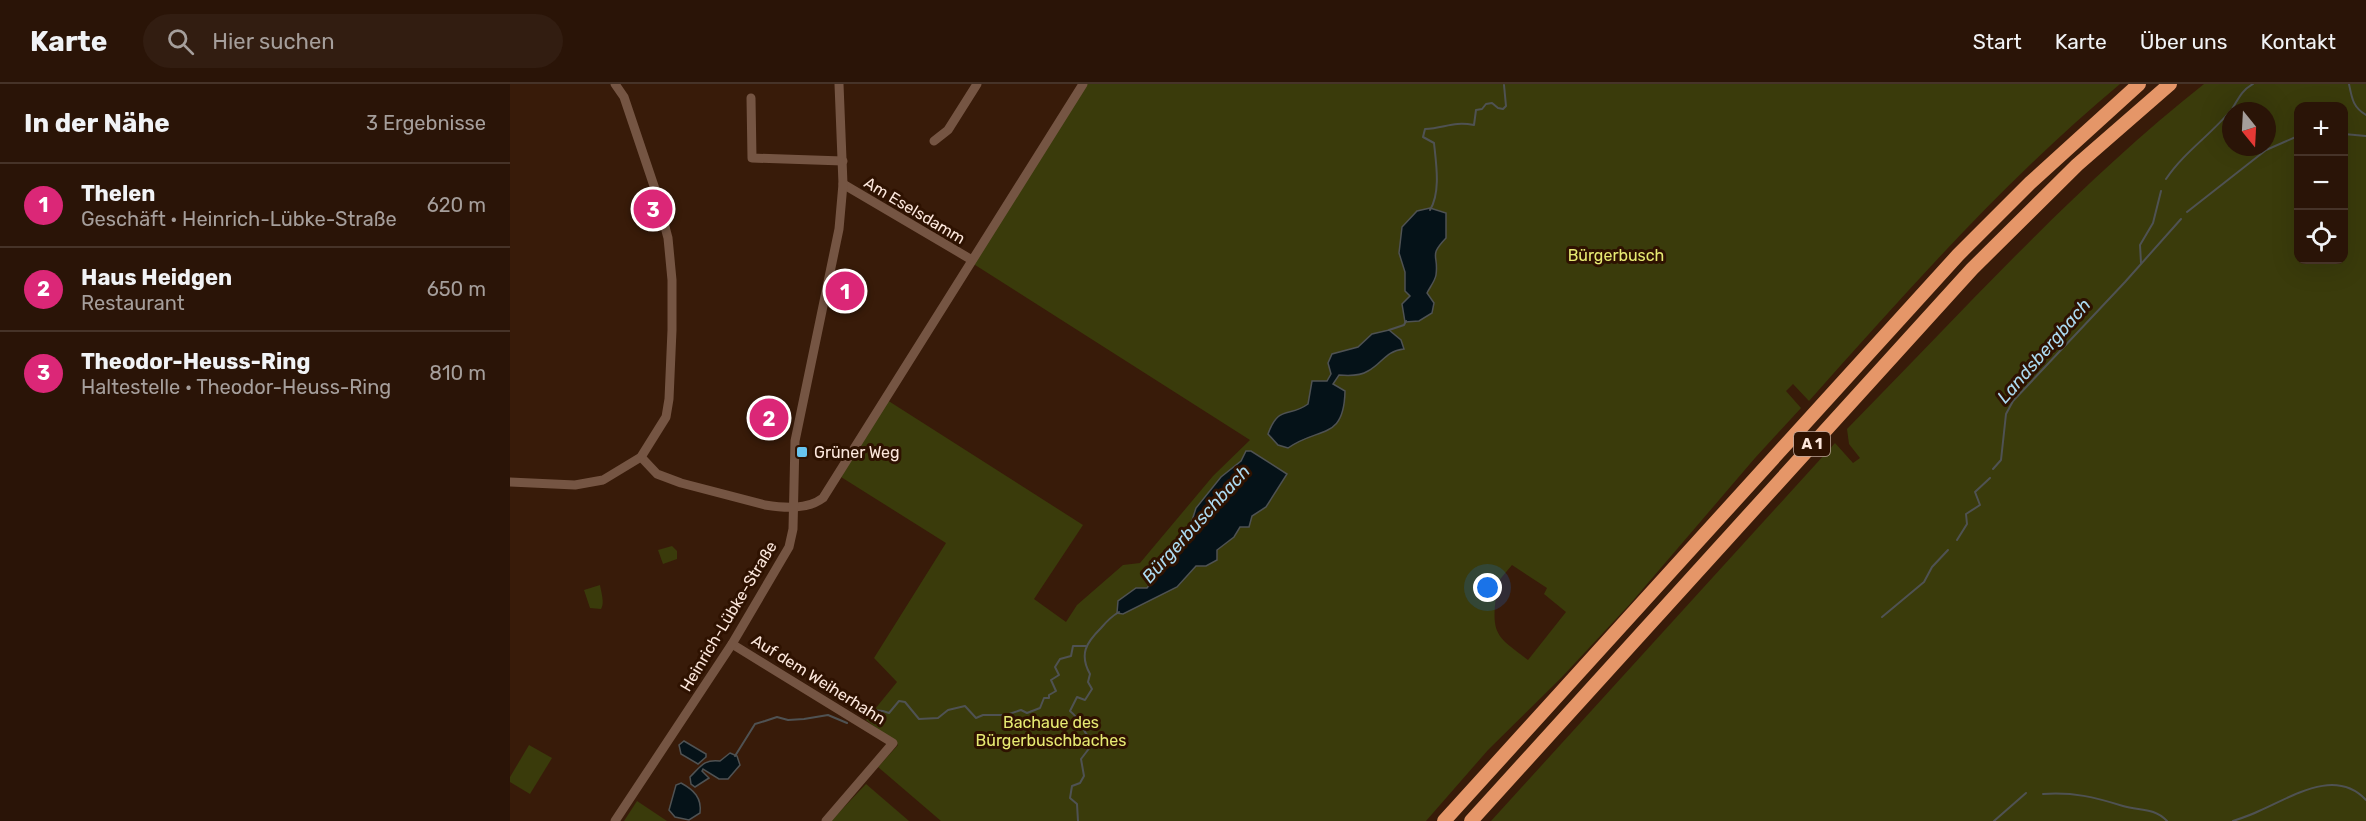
<!DOCTYPE html>
<html lang="de">
<head>
<meta charset="utf-8">
<style>
  body { margin:0; font-family:Rubik,sans-serif; background:#321d11; color:#f1f3f6 }
  .controls { position:absolute; right:18px; top:18px; display:grid; overflow:hidden; border-radius:12px; box-shadow:0 6px 24px #0002 }
  .controls button { width:54px; height:54px; display:grid; place-items:center; padding:0; border:0; border-bottom:2px solid #463328; background:#2a1407; color:#f1f3f6; font:30px sans-serif }
  .compass { position:absolute; left:1712px; top:18px; width:54px; height:54px; border-radius:50%; background:#2a1407; box-shadow:0 6px 24px #0002; rotate:162deg }
  .you { position:absolute; left:978px; top:504px; width:21px; height:21px; margin:-15px; border:4px solid #fff; border-radius:50%; background:#1a73e8; box-shadow:0 0 0 9px #1a73e833 }
  .badge { display:grid; place-items:center; width:39px; height:39px; border-radius:50%; background:#db2777; color:#fff; font-size:20px; font-weight:700 }
  .pin { position:absolute; translate:-50% -50%; border:3px solid #fff; box-shadow:0 2px 6px #0006 }
  .list { margin:0; padding:0; list-style:none }
  h2 { display:flex; justify-content:space-between; align-items:center; height:78px; margin:0; padding:0 24px; font-size:26px }
  h2 small { font-size:20px; font-weight:400; color:#a59e9b }
  .list li { display:grid; grid-template-columns:39px 1fr auto; gap:18px; align-items:center; box-sizing:border-box; height:84px; padding:0 24px; border-top:2px solid #463328 }
  .list b { display:block; font-size:22px; white-space:nowrap }
  .list p { margin:0; font-size:20px; white-space:nowrap; color:#a59e9b }
  .list em { font-size:20px; font-style:normal; color:#a59e9b }
  .icon { flex:none; width:33px; height:33px; fill:none; stroke:currentColor; stroke-width:2; stroke-linecap:round; stroke-linejoin:round }
  .map { position:relative; flex:none; width:1856px; height:737px; overflow:hidden }
  header { display:flex; align-items:center; gap:36px; box-sizing:border-box; height:84px; padding:0 30px; background:#2a1407; border-bottom:2px solid #463328 }
  header strong { font-size:28px }
  nav { display:flex; gap:33px; margin-inline-start:auto; font-size:21px }
  .search { width:420px; height:54px; background:#321d11; display:flex; align-items:center; gap:15px; box-sizing:border-box; padding:0 21px; border-radius:33px; color:#a59e9b; font-size:22px }
  main { display:flex }
  aside { flex:1; background:#2a1407 }
  .map>svg:first-child { display:block }
</style>
</head>
<body>
<header>
<strong>Karte</strong>
<div class="search"><svg class="icon" aria-label="search" viewBox="0 0 24 24"><circle cx="10" cy="10" r="6"/><path d="M15 15l6 6"/></svg>Hier suchen</div>
<nav><a>Start</a><a>Karte</a><a>Über uns</a><a>Kontakt</a></nav>
</header>
<main>
<aside>
<h2>In der Nähe<small>3 Ergebnisse</small></h2>
<ul class="list">
<li><span class="badge">1</span><div><b>Thelen</b><p>Geschäft · Heinrich-Lübke-Straße</p></div><em>620 m</em></li>
<li><span class="badge">2</span><div><b>Haus Heidgen</b><p>Restaurant</p></div><em>650 m</em></li>
<li><span class="badge">3</span><div><b>Theodor-Heuss-Ring</b><p>Haltestelle · Theodor-Heuss-Ring</p></div><em>810 m</em></li>
</ul>
</aside>
<div class="map">
<svg width="1856" height="737" viewBox="0 0 1856 737">
  <rect width="100%" height="100%" fill="#381b09"/>
  <g fill="#3a3b0b" fill-rule="evenodd">
    <path d="M577,0h1033c-114,95 -213,207 -311,317l-16,-17 -7,7 15,17 -46,50 -125,146 -69,74 -73,72 -62,71h-485l-63,-54 20,-22 -32,-25 31,-38 -23,-24 72,-115 -105,-66 46,-77 196,125 -49,74 32,23 11,-17 46,-40 17,-2 73,-87 37,-36 -278,-177zM1002,481l35,23 -3,6 22,18 -38,48c-30,-23 -37,-24 -32,-64l-5,-6z"/>
    <path d="M1694,0h162v737h-875l344,-378 18,20 7,-5 -11,-14 -2,-15c116,-118 227,-242 357,-345zM1788,22h46v154h-46zM1721,27h36v36h-36z"/>
    <polygon points="162,462 167,467 167,475 153,480 148,466"/>
    <path d="M90,501c1,7 5,18 1,24l-11,-1 -6,-18z"/>
    <polygon points="19,661 42,674 20,710 0,698 0,693"/>
    <polygon points="356,700 399,737 321,737"/>
    <polygon points="127,717 157,737 114,737"/>
  </g>
  <g fill="#051218" stroke="#4f5253" stroke-width="1.5">
    <path d="M920,124l16,5v25c-18,19 -7,16 -10,37 -1,6 -6,12 -9,18l7,10 -2,10 -13,8 -14,1 -3,-18 8,-8 -5,-5v-19l-6,-19 3,-26 15,-16z"/>
    <path d="M879,246l12,10 3,9c-19,2 -21,14 -36,22 -8,5 -19,5 -29,4l-6,9 12,7c-1,50 -26,35 -57,57l-10,-3 -10,-11c11,-30 21,-16 40,-30l4,-23h15l4,-7 -3,-11 4,-9 26,-7 14,-13z"/>
    <polygon points="736,367 741,367 777,390 756,423 742,432 739,443 730,443 724,453 707,466 707,476 696,482 686,482 667,503 613,530 607,529 608,517 626,504 637,504 661,474 663,465 677,452 686,424 711,393 731,377"/>
    <polygon points="174,657 196,670 196,673 188,680 171,670 169,661"/>
    <path d="M220,669l7,3 3,9 -12,14h-9l-16,-10 -1,2 7,7 -14,9 -4,-3 -1,-7c11,-11 14,-18 30,-16z"/>
    <path d="M171,699c13,7 21,15 19,30l-11,7 -14,-3 -6,-7 7,-25z"/>
  </g>
  <g fill="none" stroke-linecap="round" stroke-linejoin="round">
    <g stroke="#4f5253" stroke-width="2">
      <path d="M1839,0c3,15 4,23 17,31"/>
      <polyline points="1834,50 1856,52"/>
      <path d="M1656,95c18,-27 46,-45 66,-70 7,-11 9,-18 21,-25"/>
      <path d="M920,126c11,-18 6,-47 4,-67l-11,-6 2,-8c20,-1 28,-8 49,-4l2,-15 6,-1 4,-5 6,-1 6,5 5,1 3,-3 -2,-21"/>
      <polyline points="1677,128 1756,66 1788,52"/>
      <polyline points="1631,179 1630,161 1643,139 1651,107"/>
      <polyline points="879,246 894,241 896,237"/>
      <polyline points="1483,385 1491,376 1496,330 1503,317 1615,198 1671,135"/>
      <polyline points="1447,456 1457,440 1456,430 1470,421 1465,408 1480,394"/>
      <polyline points="1372,533 1414,498 1422,483 1438,466"/>
      <path d="M353,632c10,-6 15,-7 26,-3l10,-12 6,1 14,17 19,-1 10,-8 17,-4 11,12 7,-3h23l15,-5 6,3 13,-5 4,-10h5v-3l7,-4 -5,-11 8,-5 -4,-8 5,-8 11,-3 2,-10h13"/>
      <polyline points="225,672 245,640 255,637 267,633 278,636 294,635 318,631 337,639"/>
      <path d="M1533,710c31,-2 51,3 80,12 16,5 31,1 44,15"/>
      <path d="M568,737l-1,-17 -7,-6 2,-12 8,-3 4,-7 -3,-17 13,-17c-13,-9 -10,-20 -24,-31l7,-14 8,3 7,-11 -4,-7 2,-8c-11,-20 -4,-31 11,-46 5,-6 11,-12 18,-16"/>
      <polyline points="1484,737 1516,709"/>
      <path d="M1723,737c9,-3 18,-6 26,-10 33,-14 76,-44 107,-11"/>
    </g>
    <g stroke="#755543" stroke-width="9">
      <polyline points="241,14 242,74 333,77"/>
      <polyline points="424,57 438,46 467,0"/>
      <polyline points="333,100 462,176"/>
      <path d="M131,373l16,17 24,9 84,22c19,3 42,5 58,-7l260,-414"/>
      <polyline points="0,398 65,401 93,396 131,373 156,333 159,315 162,246 162,196 158,154 144,102 114,13 105,0"/>
      <polyline points="222,560 383,659 316,737"/>
      <polyline points="105,737 222,560 279,463 283,445 285,357 329,145 333,100 329,0"/>
    </g>
    <g stroke="#e59668" stroke-width="14">
      <polyline points="934,737 1448,171 1520,99 1629,0"/>
      <polyline points="961,737 1462,185 1567,81 1660,0"/>
    </g>
  </g>
  <rect fill="#67c4ef" stroke="#2e1201" stroke-width="2" x="286" y="362" width="12" height="12" rx="3"/>
  <g text-anchor="middle" stroke-width="6" stroke-linejoin="round" paint-order="stroke">
    <rect fill="#2e1201" stroke="#bea79a" stroke-width="1.5" x="1284" y="348" width="36" height="24" rx="4.5"/>
    <g font-size="15" font-weight="bold" fill="#fce7dc">
      <text x="1302" y="365">A 1</text>
    </g>
    <g font-size="16" fill="#fce7dc" stroke="#2e1201">
      <text transform="translate(405 126) rotate(31)" y="6">Am Eselsdamm</text>
      <text transform="translate(218 532) rotate(-59)" y="6">Heinrich-Lübke-Straße</text>
      <text transform="translate(309 595) rotate(32)" y="6">Auf dem Weiherhahn</text>
    </g>
    <g font-size="16" fill="#e7ea72" stroke="#2e1201">
      <text x="1106" y="177">Bürgerbusch</text>
      <text x="541" y="644">Bachaue des<tspan x="541" dy="18">Bürgerbuschbaches</tspan></text>
    </g>
    <g font-size="16" fill="#fce7dc" stroke="#2e1201" text-anchor="start">
      <text x="304" y="374">Grüner Weg</text>
    </g>
    <g font-size="18" font-style="italic" fill="#acdaf1" stroke="#2e1201">
      <text transform="translate(1534 267) rotate(-49)" y="6">Landsbergbach</text>
      <text transform="translate(686 440) rotate(-48)" y="6">Bürgerbuschbach</text>
    </g>
  </g>
</svg>
<div class="controls">
<button>+</button>
<button>−</button>
<button><svg class="icon" aria-label="locate" viewBox="0 0 24 24"><circle cx="12" cy="12" r="6"/><path d="M12 2v4M12 18v4M2 12h4M18 12h4"/></svg></button>
</div>
<svg class="compass" viewBox="-18 -18 36 36"><path d="M0-13l5 13h-10z" fill="#e53935"/><path d="M0 13l5-13h-10z" fill="#a59e9b"/></svg>
<div class="you"></div>
<div class="pin badge" style="left:335px;top:207px">1</div>
<div class="pin badge" style="left:259px;top:334px">2</div>
<div class="pin badge" style="left:143px;top:125px">3</div>
</div>
</main>
</body>
</html>
